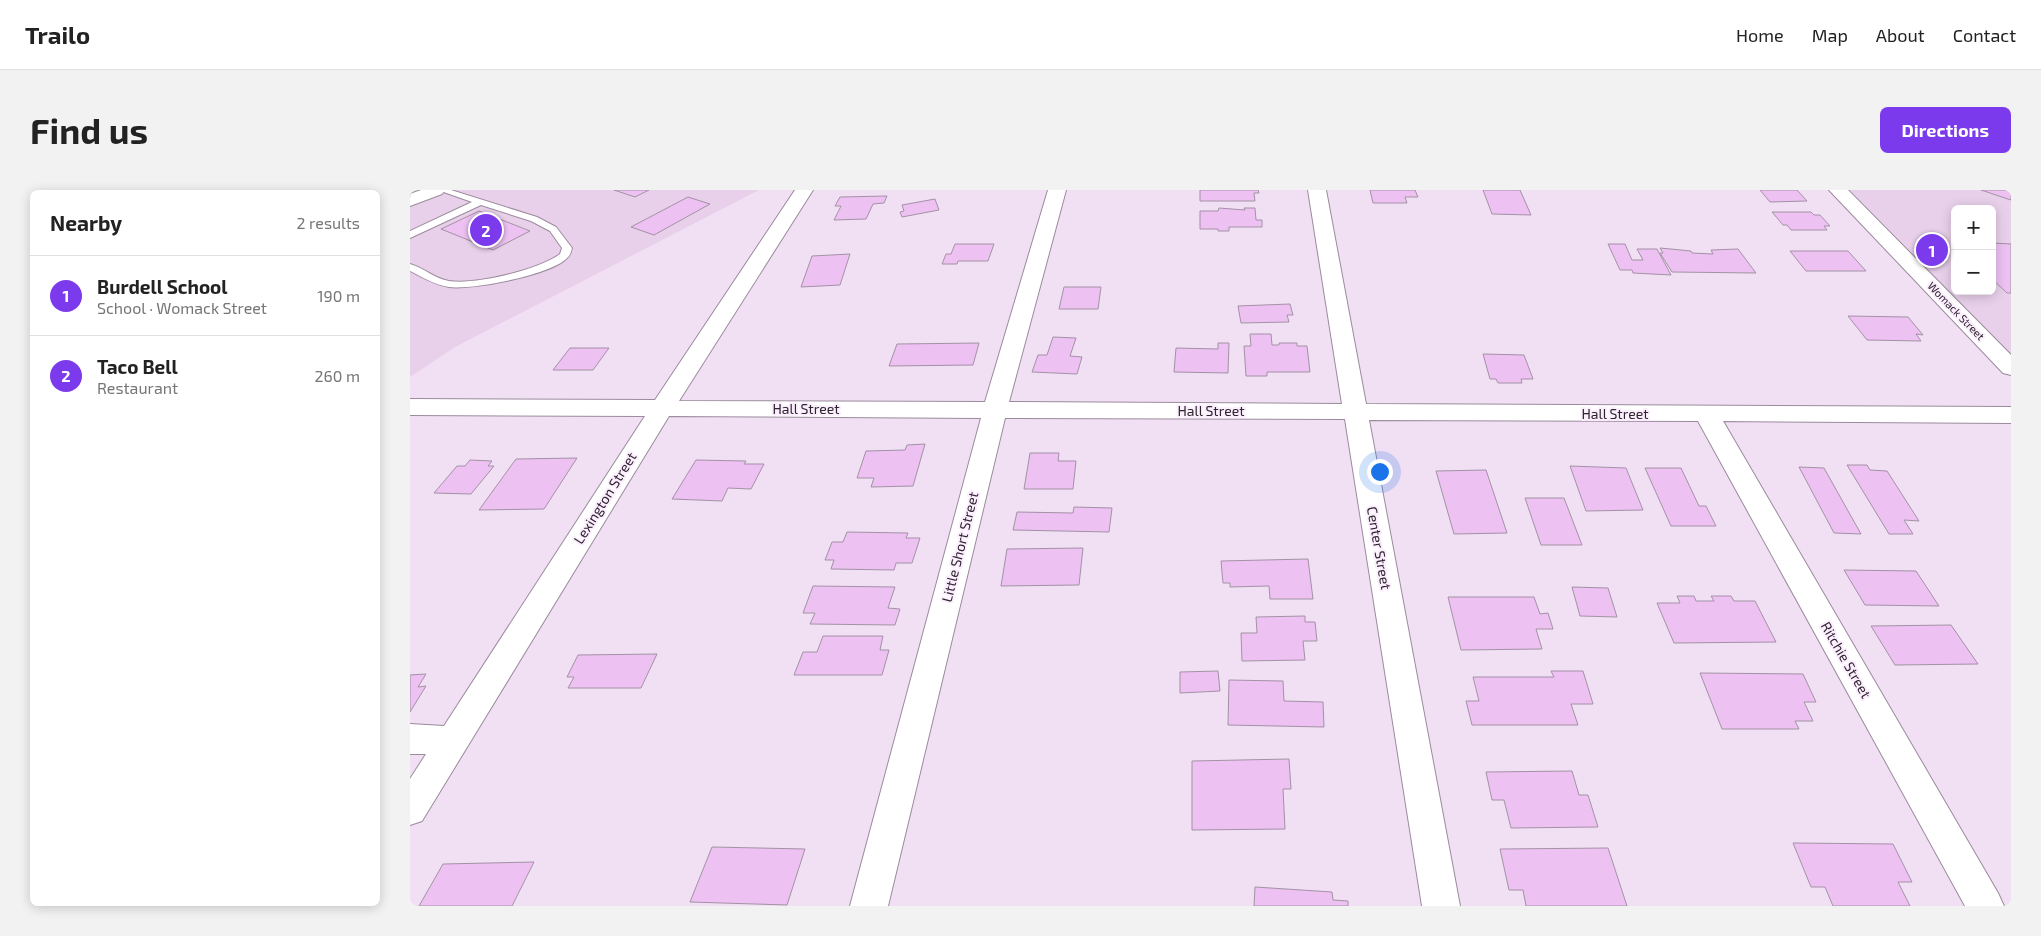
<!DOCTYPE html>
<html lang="en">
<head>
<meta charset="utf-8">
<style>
  body { margin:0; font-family:"Exo 2",sans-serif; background:#f2f2f2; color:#222 }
  .controls { position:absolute; right:15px; top:15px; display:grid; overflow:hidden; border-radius:8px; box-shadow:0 2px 12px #0003 }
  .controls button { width:45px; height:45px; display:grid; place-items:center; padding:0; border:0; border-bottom:1px solid #e0e0e0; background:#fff; color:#222; font:25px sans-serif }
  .you { position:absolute; left:969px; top:281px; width:18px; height:18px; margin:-12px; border:4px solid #fff; border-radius:50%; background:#1a73e8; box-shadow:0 0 0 8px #1a73e833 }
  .badge { display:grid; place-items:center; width:32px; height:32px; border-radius:50%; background:#7c3aed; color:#fff; font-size:16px; font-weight:700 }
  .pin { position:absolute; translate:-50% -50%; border:2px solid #fff; box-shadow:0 1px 5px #0006 }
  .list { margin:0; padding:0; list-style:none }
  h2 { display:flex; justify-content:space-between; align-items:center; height:65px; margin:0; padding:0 20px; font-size:21px }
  h2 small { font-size:16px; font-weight:400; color:#767676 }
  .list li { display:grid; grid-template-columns:32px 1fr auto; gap:15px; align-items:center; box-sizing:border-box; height:80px; padding:0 20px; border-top:1px solid #e0e0e0 }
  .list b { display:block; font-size:19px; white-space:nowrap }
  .list p { margin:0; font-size:16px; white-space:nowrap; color:#767676 }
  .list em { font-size:16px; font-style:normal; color:#767676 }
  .map { position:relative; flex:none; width:1601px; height:716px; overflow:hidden; border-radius:8px }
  header { display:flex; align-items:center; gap:30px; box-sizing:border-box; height:70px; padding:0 25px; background:#fff; border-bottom:1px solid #e0e0e0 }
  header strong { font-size:24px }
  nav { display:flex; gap:28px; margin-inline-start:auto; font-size:18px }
  .intro { display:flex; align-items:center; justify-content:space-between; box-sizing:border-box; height:120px; padding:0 30px }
  h1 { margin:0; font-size:35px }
  .button { padding:12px 22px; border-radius:8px; background:#7c3aed; color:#fff; font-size:18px; font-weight:700 }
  main { display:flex; gap:30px; padding:0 30px }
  aside { flex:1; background:#fff; border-radius:8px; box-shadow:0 2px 12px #0003 }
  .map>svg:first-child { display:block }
</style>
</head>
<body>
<header>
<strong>Trailo</strong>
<nav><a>Home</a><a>Map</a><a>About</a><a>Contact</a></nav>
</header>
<div class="intro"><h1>Find us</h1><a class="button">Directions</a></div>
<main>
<aside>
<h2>Nearby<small>2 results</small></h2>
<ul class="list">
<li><span class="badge">1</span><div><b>Burdell School</b><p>School · Womack Street</p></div><em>190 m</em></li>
<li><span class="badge">2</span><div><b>Taco Bell</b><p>Restaurant</p></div><em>260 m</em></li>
</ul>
</aside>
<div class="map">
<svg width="1601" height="716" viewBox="0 0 1601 716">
  <rect width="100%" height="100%" fill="#f1dff3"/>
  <g fill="#e8d0ea" fill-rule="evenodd">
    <polygon points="0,0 349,0 45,157 0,187"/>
    <path d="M1440,0h161v165zM1545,19h37v82h-37z"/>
  </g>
  <g fill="#edc1f2" stroke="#a392a5">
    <polygon points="204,0 239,0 225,7"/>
    <polygon points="790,0 848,0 849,3 844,3 845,11 790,11"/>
    <polygon points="960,0 1005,0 1008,7 995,7 997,13 963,13"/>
    <polygon points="1073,0 1110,0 1121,25 1082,24"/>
    <polygon points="1350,0 1387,0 1397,11 1360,12"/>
    <polygon points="1571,0 1601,0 1601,10"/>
    <polygon points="477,6 474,13 463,14 456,29 424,30 431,16 425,16 430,7"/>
    <polygon points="278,7 300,14 244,45 221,37"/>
    <polygon points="525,9 529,20 492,27 490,22 494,21 492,15"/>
    <polygon points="809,18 835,20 834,18 845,18 846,30 852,30 852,37 819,37 819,41 808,41 808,39 790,39 790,21 808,21"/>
    <polygon points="69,21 120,41 83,60 31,39"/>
    <polygon points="1362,22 1401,22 1404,25 1410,25 1420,36 1414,36 1417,40 1381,40 1377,35 1373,35"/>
    <polygon points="1582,53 1601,54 1601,103 1597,103 1582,89"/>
    <polygon points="545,54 584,54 578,71 548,71 547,74 532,74 536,64 541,64"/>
    <polygon points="1198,54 1215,54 1222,70 1233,70 1227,59 1247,59 1261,85 1223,83 1222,80 1210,80"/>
    <polygon points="1250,58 1281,61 1282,63 1303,64 1301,60 1328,59 1346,83 1262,82 1250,63 1253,63"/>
    <polygon points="1380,61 1438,61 1456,81 1396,81"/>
    <polygon points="440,64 430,95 391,97 402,66"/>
    <polygon points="654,97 691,97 688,119 649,119"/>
    <polygon points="880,114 883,125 877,125 879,132 831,133 828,116"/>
    <polygon points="1438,126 1498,127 1513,145 1506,144 1511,151 1457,150"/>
    <polygon points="840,144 861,144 862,155 869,155 869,153 887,153 887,156 897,156 900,182 857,182 857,186 836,186 834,156 841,156"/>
    <polygon points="643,147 666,148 660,166 672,167 667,184 622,182 628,165 637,165"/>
    <polygon points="569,153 563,175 479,176 487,154"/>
    <polygon points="808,153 819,153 818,183 764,182 766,158 808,159"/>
    <polygon points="160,158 199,158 183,180 143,180"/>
    <polygon points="1073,164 1114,165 1123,189 1111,189 1112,193 1088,193 1086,189 1080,189"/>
    <polygon points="515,254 503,296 461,297 464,288 447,288 456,261 495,260 497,255"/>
    <polygon points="620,263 649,263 648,271 666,271 663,299 614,299"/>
    <polygon points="167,268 134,319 69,320 106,269"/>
    <polygon points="60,270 82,271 78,276 84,276 61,304 24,303 47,276 55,276"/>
    <polygon points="286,270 336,271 334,274 354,274 341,299 318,298 312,311 262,309"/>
    <polygon points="1437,275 1457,275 1460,280 1477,281 1509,331 1494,330 1503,344 1479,344"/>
    <polygon points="1160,276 1216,278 1233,320 1176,321"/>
    <polygon points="1389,277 1414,278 1451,344 1424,343"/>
    <polygon points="1235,278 1271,278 1289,316 1296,316 1306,336 1261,336"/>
    <polygon points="1076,280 1097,343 1044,344 1026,281"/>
    <polygon points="1115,308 1154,308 1172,355 1131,355"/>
    <polygon points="664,317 702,318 699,342 603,340 607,322 663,323"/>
    <polygon points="437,342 498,343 496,348 510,348 502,373 486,373 484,380 421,379 424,370 415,370 422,352 433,352"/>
    <polygon points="673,358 669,395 591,396 597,359"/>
    <polygon points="898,369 903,409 860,409 859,396 820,397 820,393 813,393 811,371"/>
    <polygon points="1434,380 1506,381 1529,416 1455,415"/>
    <polygon points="403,396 485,397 478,418 490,419 485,435 400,434 405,423 393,423"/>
    <polygon points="1162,397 1198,398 1207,427 1170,426"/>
    <polygon points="1267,406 1284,406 1286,411 1304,411 1301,406 1321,406 1324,411 1345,411 1366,452 1264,453 1247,413 1270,413"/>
    <polygon points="1038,407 1124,407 1130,424 1138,423 1143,439 1126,439 1132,459 1051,460"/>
    <polygon points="895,426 895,432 905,432 907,451 893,451 895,470 832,471 831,443 847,443 846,427"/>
    <polygon points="1541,435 1568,474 1485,475 1461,436"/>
    <polygon points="413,446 473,446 470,460 479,460 472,485 384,485 393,462 407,462"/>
    <polygon points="247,464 231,498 158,498 164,487 157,487 168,465"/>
    <polygon points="808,481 810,501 770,503 770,482"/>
    <polygon points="1141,481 1173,481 1183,514 1161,514 1168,535 1062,535 1056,511 1069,511 1063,487 1144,487"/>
    <polygon points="1290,483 1393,484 1406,512 1394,512 1403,531 1385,531 1389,539 1312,539"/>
    <polygon points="16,484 8,497 16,496 0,522 0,485"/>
    <polygon points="819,490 873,491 874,511 913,512 914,537 818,535"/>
    <polygon points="879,569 881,599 873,599 875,639 782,640 782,571"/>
    <polygon points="1162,581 1169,605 1178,605 1188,637 1101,638 1094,610 1082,610 1076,582"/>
    <polygon points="1383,653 1483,654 1502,692 1488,692 1500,716 1423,716 1415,697 1401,697"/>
    <polygon points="302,657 395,659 377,715 280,712"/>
    <polygon points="1198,658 1217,716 1116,716 1113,700 1099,700 1090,659"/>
    <polygon points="124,672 102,716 9,716 33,674"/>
    <polygon points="845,697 922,702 923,710 938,711 938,716 844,716"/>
  </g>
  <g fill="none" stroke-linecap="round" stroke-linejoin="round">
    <defs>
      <path id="service" d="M28,0h13l86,27 19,10 16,21c-1,4 -2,8 -5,10 -16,17 -95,32 -118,29 -14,-2 -27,-10 -39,-16v-7c14,4 25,15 39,17 26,4 89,-11 111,-27l2,-6 -12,-17 -19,-10 -50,-16 -71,33v-7l62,-29z"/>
      <g id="minor">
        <polygon points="385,0 403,0 269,211 575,212 638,0 656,0 599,212 932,214 898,0 916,0 956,214 1601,217 1601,233 1313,231 1588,703 1594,716 1555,716 1288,231 959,230 1050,716 1012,716 935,229 595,228 478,716 440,716 571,228 259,226 12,631 0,635 0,589 16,564 0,564 0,534 34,536 235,226 0,225 0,209 245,210"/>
        <polygon points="1419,0 1438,0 1601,165 1601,185 1593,183"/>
      </g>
      <polygon id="trunk" points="11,0 35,0 32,4 0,16 0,4"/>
    </defs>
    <use href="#service" stroke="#9b8b9d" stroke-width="2"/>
    <use href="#minor" stroke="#9b8b9d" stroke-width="2"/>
    <use href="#trunk" stroke="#9b8b9d" stroke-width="2"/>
    <use href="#service" fill="#fff" fill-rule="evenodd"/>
    <use href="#minor" fill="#fff" fill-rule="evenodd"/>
    <use href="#trunk" fill="#fff" fill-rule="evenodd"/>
  </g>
  <g text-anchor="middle" stroke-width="4" stroke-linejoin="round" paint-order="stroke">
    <g font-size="11" fill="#2c252d" stroke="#fceefe">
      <text transform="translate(1546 121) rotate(46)" y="4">Womack Street</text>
    </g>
    <g font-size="14" fill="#2c252d" stroke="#fceefe">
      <text x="396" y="224">Hall Street</text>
      <text x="801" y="226">Hall Street</text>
      <text x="1205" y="229">Hall Street</text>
      <text transform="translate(195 308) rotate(-58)" y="5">Lexington Street</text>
      <text transform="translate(550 357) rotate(-76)" y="5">Little Short Street</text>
      <text transform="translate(969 358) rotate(80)" y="5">Center Street</text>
      <text transform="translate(1436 470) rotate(60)" y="5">Ritchie Street</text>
    </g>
  </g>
</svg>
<div class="controls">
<button>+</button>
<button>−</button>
</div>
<div class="you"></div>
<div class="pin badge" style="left:1522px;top:60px">1</div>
<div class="pin badge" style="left:76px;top:40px">2</div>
</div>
</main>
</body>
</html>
